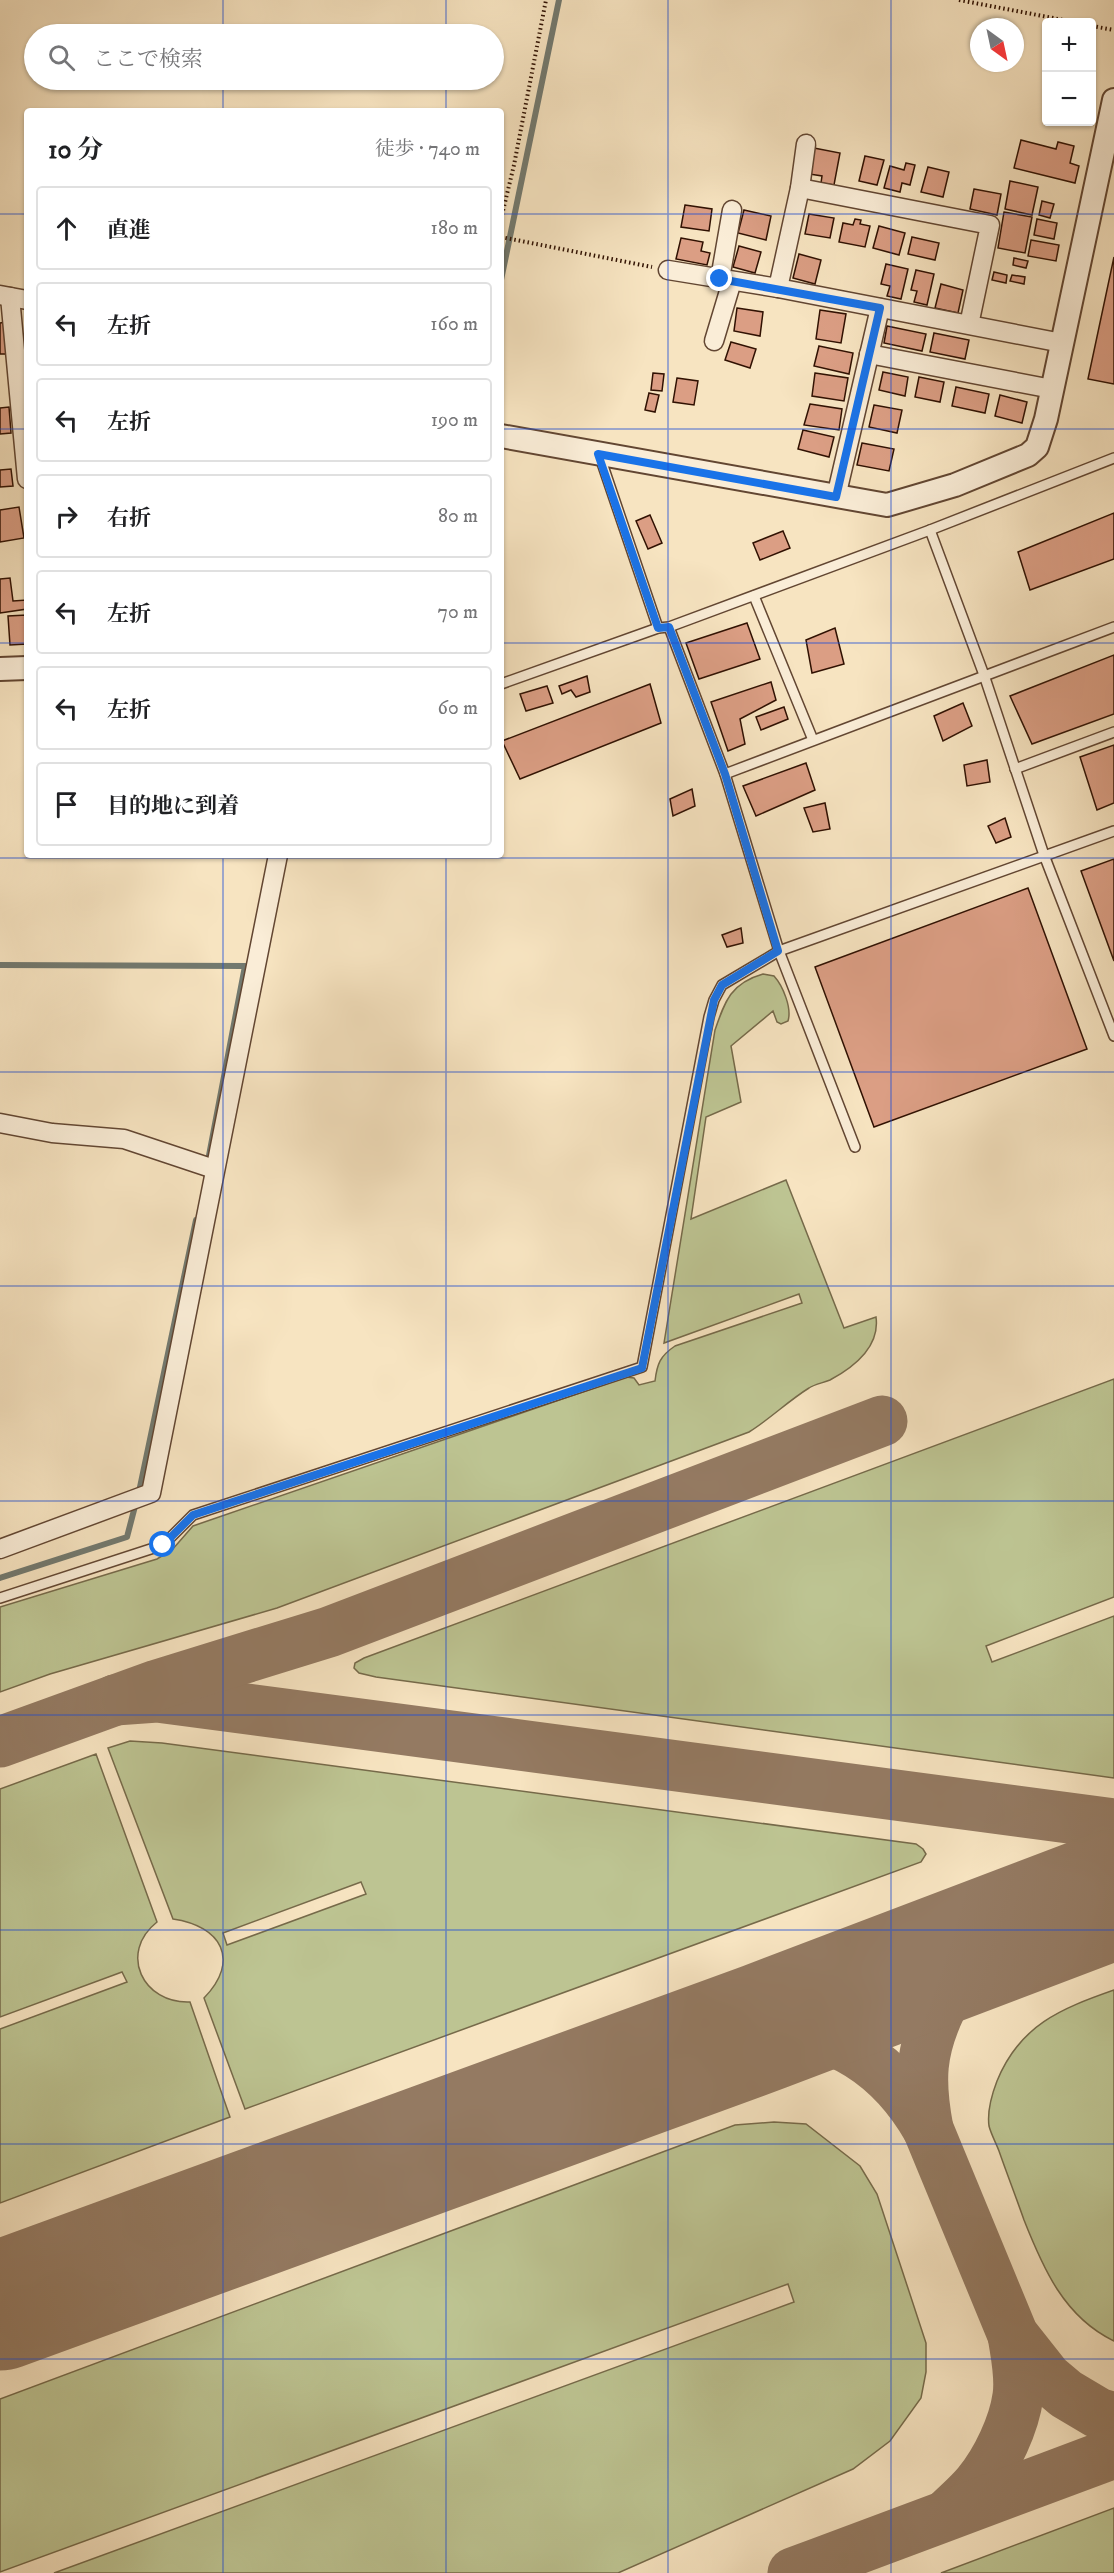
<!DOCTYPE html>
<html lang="ja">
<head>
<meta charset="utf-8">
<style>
  body { margin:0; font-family:"IM FELL DW Pica","Noto Serif JP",serif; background:#f6f6f6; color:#202124 }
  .controls { position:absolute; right:18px; top:18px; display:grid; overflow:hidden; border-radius:6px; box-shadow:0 2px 4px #0004 }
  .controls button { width:54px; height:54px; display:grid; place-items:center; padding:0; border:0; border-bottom:2px solid #e0e0e0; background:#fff; color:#202124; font:30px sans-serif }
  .compass { position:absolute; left:970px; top:18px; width:54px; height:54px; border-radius:50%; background:#fff; box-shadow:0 2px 4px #0004; rotate:147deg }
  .stop { position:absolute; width:18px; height:18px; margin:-14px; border:4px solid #1a73e8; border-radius:50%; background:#fff }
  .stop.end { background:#1a73e8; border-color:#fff; box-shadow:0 2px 6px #0008 }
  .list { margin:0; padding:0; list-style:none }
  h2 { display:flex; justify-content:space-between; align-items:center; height:78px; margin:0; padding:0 24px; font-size:26px }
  h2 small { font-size:20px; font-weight:400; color:#757577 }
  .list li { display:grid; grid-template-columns:39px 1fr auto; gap:18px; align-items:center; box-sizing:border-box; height:84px; margin:0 12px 12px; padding:0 12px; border:2px solid #e0e0e0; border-radius:6px }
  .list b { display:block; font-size:22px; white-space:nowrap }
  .list em { font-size:20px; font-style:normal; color:#757577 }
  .icon { flex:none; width:33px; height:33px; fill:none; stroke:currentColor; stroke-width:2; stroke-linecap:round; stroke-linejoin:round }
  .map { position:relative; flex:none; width:1114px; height:2573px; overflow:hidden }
  .search { position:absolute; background:#fff; box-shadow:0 2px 4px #0004; left:24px; top:24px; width:480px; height:66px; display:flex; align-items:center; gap:15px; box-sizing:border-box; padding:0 21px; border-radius:33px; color:#757577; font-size:22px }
  .panel { position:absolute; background:#fff; box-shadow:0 2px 4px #0004; left:24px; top:108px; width:480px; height:750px; border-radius:6px }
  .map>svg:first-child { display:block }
</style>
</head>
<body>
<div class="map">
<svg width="1114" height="2573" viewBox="0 0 1114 2573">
  <rect width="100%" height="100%" fill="#f7e4c1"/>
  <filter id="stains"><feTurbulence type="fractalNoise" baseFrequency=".00333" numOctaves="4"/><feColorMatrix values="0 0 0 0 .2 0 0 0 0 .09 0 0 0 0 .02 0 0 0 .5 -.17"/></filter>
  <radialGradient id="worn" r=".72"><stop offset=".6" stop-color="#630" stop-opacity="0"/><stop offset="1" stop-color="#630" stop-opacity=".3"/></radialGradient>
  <g fill="#bdc492" stroke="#766a4a" stroke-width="1.5" fill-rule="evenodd">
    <path d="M763,974l11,2c9,10 18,32 14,45l-7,3 -4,-2 -4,-11 -42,35 10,56 -35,15 -15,102 95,-39 58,148 32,-11c4,29 -22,50 -46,63 -7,3 -15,4 -21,8 -21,13 -39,31 -60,44l-472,176 -227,66 -50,18v-85l157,-48 15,-9 21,-24 433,-149 8,1 5,7 16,-4c2,-17 5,-25 20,-35l127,-43 -3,-9 -135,49 51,-313c10,-29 16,-47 48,-56z"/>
    <polygon points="1114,1379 1114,1597 986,1646 992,1662 1114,1616 1114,1778 376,1677 359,1673 354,1668 355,1663 364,1658"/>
    <path d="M130,1741l32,2 754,101 7,5 3,5 -5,8 -676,247 -41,-111c37,-38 17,-72 -31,-79l-65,-171zM361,1882l5,12 -139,51 -4,-12z"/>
    <path d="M96,1754l61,168c-39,31 -14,82 33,80l40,115 -230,86v-174l127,-47 -5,-10 -122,45v-228z"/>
    <path d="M1114,1990v351c-50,-24 -71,-73 -90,-121 -8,-23 -17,-46 -25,-69 -3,-8 -8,-17 -10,-25 -2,-15 3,-32 8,-45 23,-56 63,-72 117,-91z"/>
    <polygon points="774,2122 806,2124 860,2166 877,2194 926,2343 926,2372 921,2398 890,2441 853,2469 618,2573 54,2573 794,2302 788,2284 0,2572 0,2399 735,2125"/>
    <polygon points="1114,2508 1114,2573 941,2573"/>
  </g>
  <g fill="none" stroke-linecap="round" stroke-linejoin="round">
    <g stroke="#72796f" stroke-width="6">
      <polyline points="501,280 559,0"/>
      <polyline points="0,965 245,966 207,1166"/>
      <polyline points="0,1578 127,1537 140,1487 196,1220"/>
    </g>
    <g stroke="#947a62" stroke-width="51">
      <polyline points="115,1700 157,1697 1114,1824"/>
      <polyline points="0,1742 157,1685 329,1632 882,1421"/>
      <path d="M992,1942c-10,9 -22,18 -31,28 -9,10 -15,25 -20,37 -21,44 -22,74 -13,122l85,206 34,43 19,16 32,19 16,5"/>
      <path d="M764,2027c73,2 128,39 164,102"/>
      <path d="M948,2514c10,-10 21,-19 30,-30 19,-23 36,-59 40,-88 3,-20 -2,-41 -5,-61"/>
      <polyline points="793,2573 1114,2453"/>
    </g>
    <polyline stroke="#947a62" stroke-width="129" points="0,2306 764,2027 1114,1894"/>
  </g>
  <g fill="#db9e84" stroke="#301102" stroke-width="1.5">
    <polygon points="1021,140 1056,149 1058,142 1074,146 1070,163 1079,166 1075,183 1014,168"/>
    <polygon points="814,148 840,153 834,185 821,183 822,176 809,174"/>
    <polygon points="865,156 884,160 877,185 859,181"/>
    <polygon points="906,163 915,165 910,185 902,183 900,192 884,188 890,166 904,170"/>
    <polygon points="928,167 949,172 943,197 921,192"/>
    <polygon points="1010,181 1038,187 1032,215 1005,209"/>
    <polygon points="974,189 1001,194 997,215 970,209"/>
    <polygon points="1042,201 1054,204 1050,218 1039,215"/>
    <polygon points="685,205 712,209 709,231 681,227"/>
    <polygon points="744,210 771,216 766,240 738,233"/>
    <polygon points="1004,212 1032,217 1025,253 998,248"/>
    <polygon points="809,214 834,218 830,238 805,234"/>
    <polygon points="855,219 861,220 860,224 870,226 865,247 839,242 843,223 853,225"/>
    <polygon points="1037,219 1057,223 1054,239 1034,235"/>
    <polygon points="879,226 905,233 899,255 873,248"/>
    <polygon points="912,237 939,243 935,260 908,254"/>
    <polygon points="681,238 703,242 701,251 710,253 707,265 676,259"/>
    <polygon points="1031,240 1059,245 1056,261 1028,256"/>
    <polygon points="739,246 761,252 755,273 733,267"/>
    <polygon points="799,254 821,260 815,284 793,278"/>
    <polygon points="1114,257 1114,384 1088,379"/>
    <polygon points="1014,258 1028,261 1026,268 1013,265"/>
    <polygon points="886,264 908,269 901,299 887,296 890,286 881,284"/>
    <polygon points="916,270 934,274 927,305 914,302 917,291 911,290"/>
    <polygon points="994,272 1007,275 1006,283 992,280"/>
    <polygon points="1012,275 1025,277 1024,284 1010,281"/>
    <polygon points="941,284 963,290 958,313 935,308"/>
    <polygon points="737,308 763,312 760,336 734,331"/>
    <polygon points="820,310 846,314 841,343 816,339"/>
    <polygon points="6,322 8,354 0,354 0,323"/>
    <polygon points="887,326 926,334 922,351 884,343"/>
    <polygon points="934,333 969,340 965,359 930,352"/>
    <polygon points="731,342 756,349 750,368 725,360"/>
    <polygon points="819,346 853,353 849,374 814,366"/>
    <polygon points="883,372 908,377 905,396 879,390"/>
    <polygon points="653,373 664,374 662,391 651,390"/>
    <polygon points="815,373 848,378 844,401 812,396"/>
    <polygon points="919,377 944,382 940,402 915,397"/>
    <polygon points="677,378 698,381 694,405 673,402"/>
    <polygon points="956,387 989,394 985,413 952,406"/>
    <polygon points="649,393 659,395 655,412 645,410"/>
    <polygon points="1000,395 1027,402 1022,423 995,416"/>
    <polygon points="810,404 842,409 839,430 804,425"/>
    <polygon points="874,405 902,410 897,433 869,427"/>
    <polygon points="9,407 11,433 0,434 0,408"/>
    <polygon points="803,430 834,437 829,457 798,449"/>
    <polygon points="862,443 894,449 889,471 857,465"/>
    <polygon points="11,469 13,486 0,487 0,470"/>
    <polygon points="19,507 24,538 0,542 0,510"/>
    <polygon points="1114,513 1114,559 1030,590 1018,552"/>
    <polygon points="650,515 662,543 648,549 636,521"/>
    <polygon points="783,531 790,548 760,560 753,543"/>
    <polygon points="10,578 13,601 27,600 27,609 0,613 0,579"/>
    <polygon points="27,615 27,644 10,645 8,616"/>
    <polygon points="747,623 760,659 699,679 686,643"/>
    <polygon points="835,628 844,664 812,673 806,640"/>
    <polygon points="1114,655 1114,714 1032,744 1010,696"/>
    <polygon points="587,676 590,692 576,697 571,690 562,694 559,686"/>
    <polygon points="771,682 776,700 740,719 745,744 728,751 711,702"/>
    <polygon points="650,684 661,723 520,779 502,741"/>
    <polygon points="547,686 553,703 526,711 520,694"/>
    <polygon points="963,703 972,726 943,741 934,716"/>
    <polygon points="784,707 788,719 761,730 756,717"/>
    <polygon points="1114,745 1114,803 1097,810 1080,757"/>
    <polygon points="987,760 990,782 967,786 964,765"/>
    <polygon points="806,763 815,790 756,816 743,786"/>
    <polygon points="692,789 695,806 673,816 670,799"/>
    <polygon points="825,803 830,829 813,832 804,808"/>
    <polygon points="1005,818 1011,837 996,843 988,826"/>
    <polygon points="1114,859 1114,961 1081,871"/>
    <polygon points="1028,888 1087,1049 874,1127 815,967"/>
    <polygon points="741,928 743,943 727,947 722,935"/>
  </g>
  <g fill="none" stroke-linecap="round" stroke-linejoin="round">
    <defs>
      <g id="service">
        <polyline points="599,454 658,628"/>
        <polyline points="930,530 984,675 1044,855 1114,1036"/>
        <polyline points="754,596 813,740"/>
        <polyline points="669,627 725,774 779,951 855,1147"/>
        <polyline points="501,684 658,628 669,627 930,530 1114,458"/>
        <polyline points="1015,769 1114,732"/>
        <polyline points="725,774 1114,627"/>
        <polyline points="0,1598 163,1545 193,1515 642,1367 709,1017 714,1000 722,985 779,951 1114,831"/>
      </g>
      <g id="minor">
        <polyline points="800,188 806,144"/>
        <polyline points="668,270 778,288"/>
        <polyline points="720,279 732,210"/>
        <polyline points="0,295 27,300"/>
        <polyline points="10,297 27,479"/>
        <polyline points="969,325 990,225 800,188 778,288 1062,343"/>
        <polyline points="714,341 732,281"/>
        <polyline points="869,354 1052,389"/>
        <polyline points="836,497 880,308"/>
        <polyline points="0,1123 52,1133 124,1139 214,1169"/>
        <polyline points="0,1549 151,1493 278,855"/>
      </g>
      <g id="tertiary">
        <polyline points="501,436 887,505 955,485 1028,455 1037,447 1046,419 1114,100"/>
        <polyline points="0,669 27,668"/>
      </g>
    </defs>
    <use href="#service" stroke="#624632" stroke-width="12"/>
    <use href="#minor" stroke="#624632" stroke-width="21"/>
    <use href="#tertiary" stroke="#624632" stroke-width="26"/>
    <g stroke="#301102" stroke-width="4" stroke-dasharray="1.5 3" stroke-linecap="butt">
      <polyline points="959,0 1074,22"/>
      <polyline points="1092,26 1114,30"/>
      <polyline points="501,219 514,165 546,0"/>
      <polyline points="501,237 652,267"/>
    </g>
    <use href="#service" stroke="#faedd7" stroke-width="9"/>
    <use href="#minor" stroke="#faedd7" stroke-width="18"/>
    <use href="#tertiary" stroke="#faedd7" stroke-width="22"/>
  </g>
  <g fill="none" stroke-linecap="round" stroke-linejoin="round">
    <polyline stroke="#1a73e8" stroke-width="8" points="163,1545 193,1515 642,1368 714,1000 722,985 778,951 725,774 669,627 658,628 598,454 836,497 880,308 720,279"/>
  </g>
  <path fill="none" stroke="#1d4ed8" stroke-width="1.5" stroke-opacity="0.55" d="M223,0v34M446,0v34M668,0v2573M891,0v2573M223,80v31M446,80v31M0,214h27M501,214h613M0,429h27M501,429h613M0,643h27M501,643h613M223,855v1718M446,855v1718M0,858h1114M0,1072h1114M0,1286h1114M0,1501h1114M0,1715h1114M0,1930h1114M0,2144h1114M0,2359h1114"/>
  <rect width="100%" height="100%" filter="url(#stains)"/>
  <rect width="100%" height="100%" fill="url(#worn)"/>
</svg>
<div class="controls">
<button>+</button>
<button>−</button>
</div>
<svg class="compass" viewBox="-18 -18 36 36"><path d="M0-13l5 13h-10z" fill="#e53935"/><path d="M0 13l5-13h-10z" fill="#757577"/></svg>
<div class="stop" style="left:163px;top:1545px"></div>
<div class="stop end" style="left:720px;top:279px"></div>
<div class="search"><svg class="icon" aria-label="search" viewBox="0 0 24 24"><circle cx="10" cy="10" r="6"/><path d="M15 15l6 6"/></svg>ここで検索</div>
<section class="panel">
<h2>10 分<small>徒歩 · 740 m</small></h2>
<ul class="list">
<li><svg class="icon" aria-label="ahead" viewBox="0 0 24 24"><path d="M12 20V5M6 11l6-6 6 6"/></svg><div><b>直進</b></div><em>180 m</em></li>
<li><svg class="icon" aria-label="left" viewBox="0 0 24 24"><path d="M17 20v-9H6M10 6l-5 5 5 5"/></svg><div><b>左折</b></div><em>160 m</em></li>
<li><svg class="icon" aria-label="left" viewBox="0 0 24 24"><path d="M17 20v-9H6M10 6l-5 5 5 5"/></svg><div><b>左折</b></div><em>190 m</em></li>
<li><svg class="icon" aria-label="right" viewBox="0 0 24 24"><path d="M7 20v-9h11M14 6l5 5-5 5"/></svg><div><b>右折</b></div><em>80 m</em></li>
<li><svg class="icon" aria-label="left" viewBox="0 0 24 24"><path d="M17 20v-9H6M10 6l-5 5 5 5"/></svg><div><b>左折</b></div><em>70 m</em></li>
<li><svg class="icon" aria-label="left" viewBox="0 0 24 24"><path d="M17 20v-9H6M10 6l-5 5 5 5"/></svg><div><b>左折</b></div><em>60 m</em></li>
<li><svg class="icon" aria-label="arrive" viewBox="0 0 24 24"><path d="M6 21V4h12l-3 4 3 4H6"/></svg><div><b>目的地に到着</b></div></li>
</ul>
</section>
</div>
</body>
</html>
